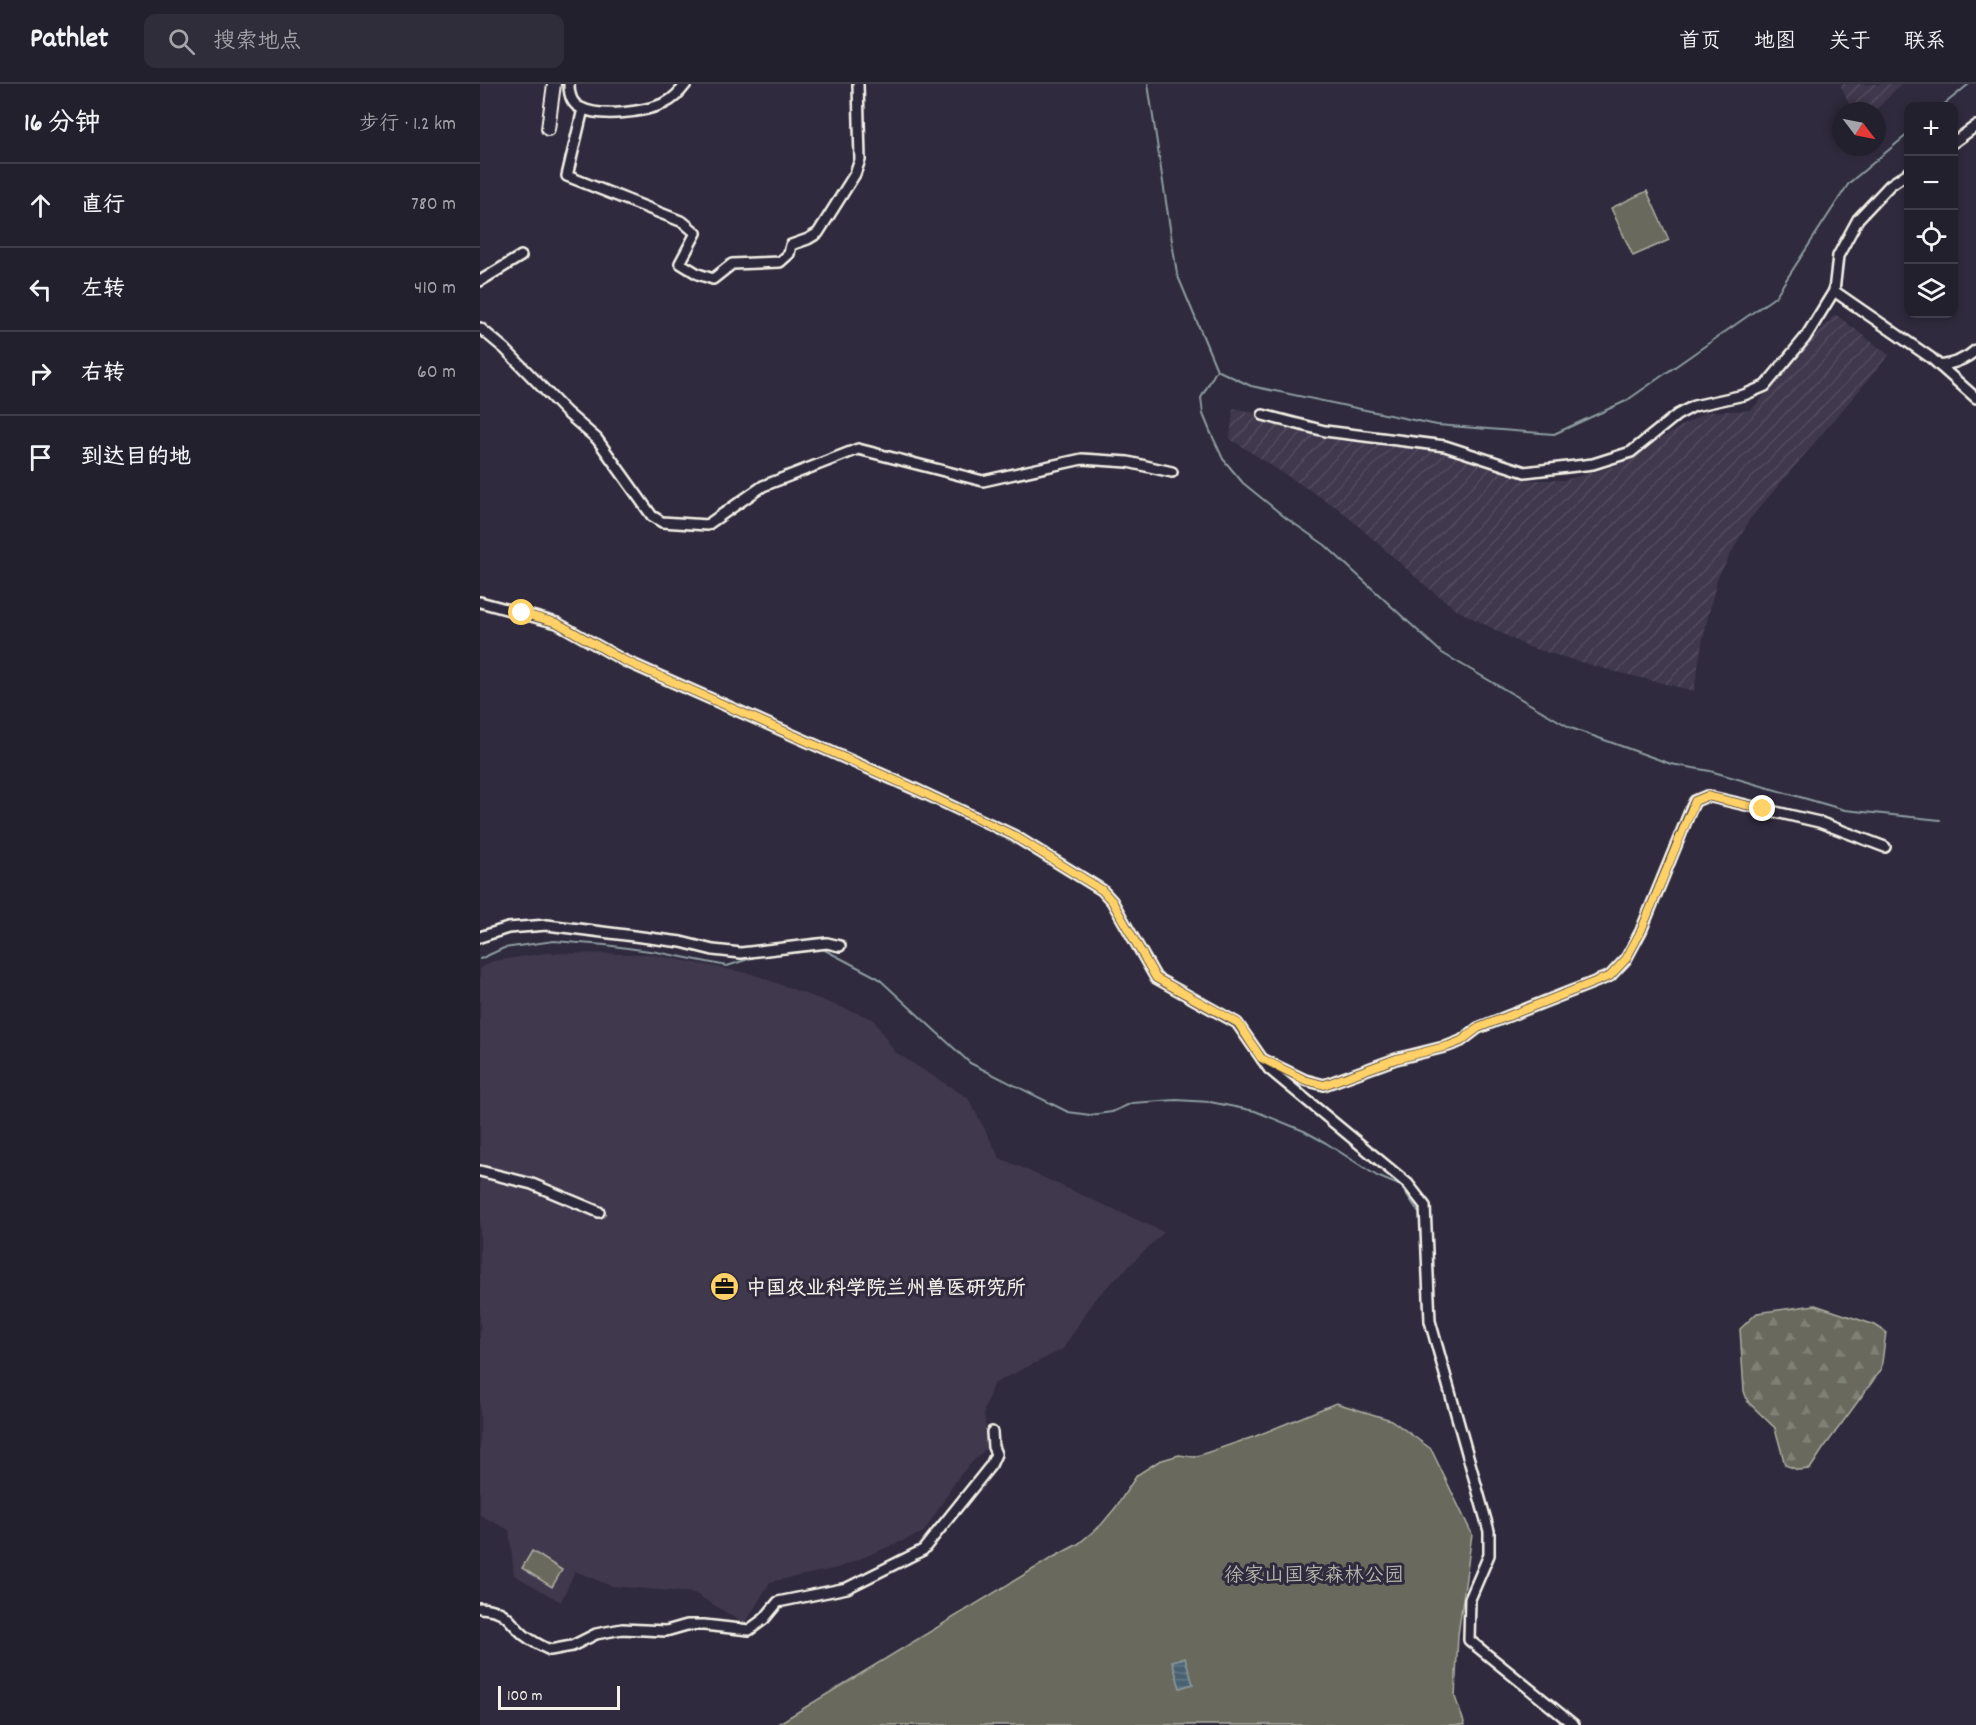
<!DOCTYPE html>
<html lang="zh">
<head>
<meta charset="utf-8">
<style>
  body { margin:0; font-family:Dekko,"LXGW WenKai TC",sans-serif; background:#2f2d3a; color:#f1f3f6 }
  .controls { position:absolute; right:18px; top:18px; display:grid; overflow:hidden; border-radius:12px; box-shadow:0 3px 9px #0003 }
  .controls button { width:54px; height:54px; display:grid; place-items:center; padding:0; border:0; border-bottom:2px solid #403e4a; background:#23202e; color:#f1f3f6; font:30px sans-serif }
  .compass { position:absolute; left:1352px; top:18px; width:54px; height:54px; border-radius:50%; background:#23202e; box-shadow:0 3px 9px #0003; rotate:122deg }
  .scale { position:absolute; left:18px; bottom:15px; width:122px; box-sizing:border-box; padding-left:6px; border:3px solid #f4f1e8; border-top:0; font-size:16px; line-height:21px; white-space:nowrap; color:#f4f1e8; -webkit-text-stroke:4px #2f2a3d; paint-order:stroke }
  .stop { position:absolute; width:18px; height:18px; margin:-14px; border:4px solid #ffd166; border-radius:50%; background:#fff }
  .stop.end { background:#ffd166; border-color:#fff; box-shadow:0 2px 6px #0008 }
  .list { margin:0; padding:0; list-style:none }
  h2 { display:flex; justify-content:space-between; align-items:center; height:78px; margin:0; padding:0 24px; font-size:26px }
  h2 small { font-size:20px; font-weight:400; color:#a3a3aa }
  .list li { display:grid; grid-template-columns:39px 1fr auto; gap:18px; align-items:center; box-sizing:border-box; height:84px; padding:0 24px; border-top:2px solid #403e4a }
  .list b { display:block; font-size:22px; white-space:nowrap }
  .list em { font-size:20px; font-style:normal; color:#a3a3aa }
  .icon { flex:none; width:33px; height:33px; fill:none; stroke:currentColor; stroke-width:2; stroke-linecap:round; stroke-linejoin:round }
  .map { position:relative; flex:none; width:1496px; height:1641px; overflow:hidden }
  header { display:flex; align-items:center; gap:36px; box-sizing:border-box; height:84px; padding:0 30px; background:#23202e; border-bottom:2px solid #403e4a }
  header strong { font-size:28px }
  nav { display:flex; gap:33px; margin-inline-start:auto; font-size:21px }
  .search { width:420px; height:54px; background:#2f2d3a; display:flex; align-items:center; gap:15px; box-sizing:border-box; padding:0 21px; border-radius:12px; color:#a3a3aa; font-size:22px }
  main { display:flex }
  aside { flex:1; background:#23202e }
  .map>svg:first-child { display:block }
</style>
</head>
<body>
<header>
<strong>Pathlet</strong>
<div class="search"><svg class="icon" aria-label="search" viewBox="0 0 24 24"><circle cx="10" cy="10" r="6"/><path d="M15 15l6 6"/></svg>搜索地点</div>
<nav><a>首页</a><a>地图</a><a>关于</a><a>联系</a></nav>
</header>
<main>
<aside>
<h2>16 分钟<small>步行 · 1.2 km</small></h2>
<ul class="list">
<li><svg class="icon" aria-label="ahead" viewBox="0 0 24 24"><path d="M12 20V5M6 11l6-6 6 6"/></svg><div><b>直行</b></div><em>780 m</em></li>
<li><svg class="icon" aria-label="left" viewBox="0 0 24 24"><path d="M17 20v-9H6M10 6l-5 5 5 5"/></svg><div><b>左转</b></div><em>410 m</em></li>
<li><svg class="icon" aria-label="right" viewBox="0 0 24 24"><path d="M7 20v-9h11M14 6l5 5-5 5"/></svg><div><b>右转</b></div><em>60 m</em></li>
<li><svg class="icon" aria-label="arrive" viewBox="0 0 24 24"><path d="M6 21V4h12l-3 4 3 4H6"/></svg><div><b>到达目的地</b></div></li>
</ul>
</aside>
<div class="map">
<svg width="1496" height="1641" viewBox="0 0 1496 1641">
  <defs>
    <pattern id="industrial-furrows" width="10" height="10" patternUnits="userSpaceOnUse" patternTransform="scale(1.5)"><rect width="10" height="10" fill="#41384e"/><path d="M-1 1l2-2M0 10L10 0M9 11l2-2" fill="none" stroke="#544c5f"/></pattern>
    <pattern id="forest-firs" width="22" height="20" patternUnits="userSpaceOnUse" patternTransform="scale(1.5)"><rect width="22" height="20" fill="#696b5d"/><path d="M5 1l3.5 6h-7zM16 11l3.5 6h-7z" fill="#7f8174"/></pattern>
    <pattern id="water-rules" width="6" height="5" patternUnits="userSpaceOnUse" patternTransform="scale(1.5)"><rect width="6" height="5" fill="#496272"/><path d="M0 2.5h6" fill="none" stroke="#647986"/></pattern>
  </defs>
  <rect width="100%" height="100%" fill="#2f2a3d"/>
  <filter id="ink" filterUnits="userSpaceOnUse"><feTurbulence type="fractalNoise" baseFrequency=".0167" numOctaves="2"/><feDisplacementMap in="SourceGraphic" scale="12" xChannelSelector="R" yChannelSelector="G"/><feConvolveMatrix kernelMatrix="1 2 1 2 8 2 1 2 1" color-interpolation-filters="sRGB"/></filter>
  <g filter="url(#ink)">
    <polygon fill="#41384e" points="66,869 170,870 272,890 393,935 415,968 488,1014 520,1074 684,1148 614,1216 583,1265 513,1300 504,1327 508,1362 479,1392 444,1448 358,1484 290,1498 265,1540 214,1509 131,1502 95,1487 81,1518 34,1491 29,1446 0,1431 0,884 13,877"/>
    <g fill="url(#industrial-furrows)">
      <polygon points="1360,0 1421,0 1395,27 1372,27"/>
      <polygon points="1355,230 1409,271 1270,435 1237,495 1223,554 1214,607 1132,587 1048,563 977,526 947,503 859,425 750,355 753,324 792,332 864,351 959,364 1048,396 1085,396 1135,382 1225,328 1271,326"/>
    </g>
    <polygon fill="url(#forest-firs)" stroke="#aeaea2" stroke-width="1.5" points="1335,1221 1395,1241 1406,1248 1401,1286 1343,1365 1330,1385 1318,1386 1305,1381 1295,1344 1268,1318 1264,1307 1260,1245 1277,1229"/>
    <g fill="#696b5d" stroke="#aeaea2" stroke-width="1.5">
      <polygon points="1167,107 1189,156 1153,172 1131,124"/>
      <polygon points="856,1319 911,1336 951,1365 992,1450 978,1551 975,1613 985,1641 296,1641 570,1475 598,1460 621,1441 636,1423 657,1391 679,1377 699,1371 714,1373 776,1352"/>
      <polygon points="52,1467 82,1486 72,1503 42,1484"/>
    </g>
    <polygon fill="url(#water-rules)" stroke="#8d9ba1" stroke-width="1.5" points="705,1574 713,1600 700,1604 692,1577"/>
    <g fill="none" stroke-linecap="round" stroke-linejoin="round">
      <g stroke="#8d9ba1" stroke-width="2">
        <polyline points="668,0 697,190 737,286 771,302 957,341 1074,350 1146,317 1295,213 1369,99 1428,50"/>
        <polyline points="1462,22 1489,0"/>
        <polyline points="736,287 721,314 723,330 730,347 743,375 763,399 806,434 845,461 962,569 1091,644 1191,680 1230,687 1365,726 1460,736"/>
        <polyline points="320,867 341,864 398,894 490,979 588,1028 610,1031 632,1028 652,1019 696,1016 730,1018 775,1027 824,1047 846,1059 897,1092 921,1102 940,1130 942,1147"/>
        <polyline points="0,875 24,864 74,857 125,861 177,868 247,882 281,871"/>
        <polyline points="945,1216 945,1231"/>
      </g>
      <defs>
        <g id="minor">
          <path d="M89,0c0,9 2,20 12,24 20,10 64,4 84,-5 9,-4 15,-11 21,-19"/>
          <polyline points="103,25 87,92 203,138 216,149 200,179 218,190 233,195 252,180 300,178 309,170 311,161 328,155 338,149 375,90 380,76 378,0"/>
          <polyline points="1474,58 1496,42"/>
          <polyline points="0,197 41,172"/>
          <polyline points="1354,207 1451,274 1496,314"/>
          <polyline points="0,244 25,265 86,328 117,355 172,432 182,438 227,441 283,402 378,365 503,397 602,375 648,378 692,388"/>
          <path d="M1460,282c14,-3 25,-6 36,-16"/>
          <polyline points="783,331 845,347 965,362 1045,388 1113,380 1151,368 1197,331 1214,322 1264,311 1285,302 1325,254 1354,207 1358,172 1378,135 1410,101 1428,89"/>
          <polyline points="0,518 77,539 143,576 435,705 533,751 622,806 632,817 676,894 757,939 789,985 928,1100 945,1122 950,1237 1009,1447 1009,1471 990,1515 989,1556 1094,1641"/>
          <polyline points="0,853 28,844 67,841 201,858 233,866 261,869 347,859 360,862"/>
          <polyline points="782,975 825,996 844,1001 916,975 968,962 981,957 998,944 1130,892 1146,875 1161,847 1211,725 1215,717 1227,712 1339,738 1405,763"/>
          <polyline points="0,1087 52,1100 119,1128"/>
          <path d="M0,1524c28,2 26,11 44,27 8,6 17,11 26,15l22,-4 24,-12 26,-5 44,2 21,-6h17l45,5 15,-11 14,-17 69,-14 76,-38 68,-85 5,-11 -3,-7 -1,-15"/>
        </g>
        <polyline id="tertiary" points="68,45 74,0"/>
      </defs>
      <use href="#minor" stroke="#f4f1e8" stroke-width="14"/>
      <use href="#tertiary" stroke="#f4f1e8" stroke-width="16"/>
      <use href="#minor" stroke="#2f2a3d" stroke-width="9"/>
      <use href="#tertiary" stroke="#2f2a3d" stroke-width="12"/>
    </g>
  </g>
  <g fill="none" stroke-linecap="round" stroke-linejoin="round" filter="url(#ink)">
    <polyline stroke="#ffd166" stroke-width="8" points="42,529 77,539 143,576 435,705 533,751 622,806 632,817 676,894 758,939 781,974 825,996 844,1001 916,975 968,962 981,957 998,944 1130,892 1146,875 1161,847 1215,717 1227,712 1283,725"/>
  </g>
  <defs>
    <symbol id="office-disc" viewBox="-11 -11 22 22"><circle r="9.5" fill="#ffd166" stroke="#2f2a3d"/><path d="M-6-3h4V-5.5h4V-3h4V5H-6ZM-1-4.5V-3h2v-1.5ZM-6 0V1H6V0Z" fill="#111"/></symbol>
  </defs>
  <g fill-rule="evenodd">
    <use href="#office-disc" x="228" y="1186" width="33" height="33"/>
  </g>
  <g text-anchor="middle" stroke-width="6" stroke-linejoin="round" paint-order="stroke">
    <g font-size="20" font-weight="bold" fill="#f4f1e8" stroke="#2f2a3d" text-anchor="start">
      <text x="266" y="1210">中国农业科学院兰州兽医研究所</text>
    </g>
    <g font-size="20" fill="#b5b5a9" stroke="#2f2a3d">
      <text x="834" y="1497">徐家山国家森林公园</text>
    </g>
  </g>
</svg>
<div class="controls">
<button>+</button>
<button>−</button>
<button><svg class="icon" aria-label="locate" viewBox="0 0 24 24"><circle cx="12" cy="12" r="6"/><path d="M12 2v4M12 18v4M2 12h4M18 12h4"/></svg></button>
<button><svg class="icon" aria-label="layers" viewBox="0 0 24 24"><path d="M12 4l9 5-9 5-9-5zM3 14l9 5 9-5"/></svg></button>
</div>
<svg class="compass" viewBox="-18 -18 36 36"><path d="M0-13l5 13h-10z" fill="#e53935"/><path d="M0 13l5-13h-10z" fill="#a3a3aa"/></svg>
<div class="scale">100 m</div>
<div class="stop" style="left:42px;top:529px"></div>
<div class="stop end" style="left:1283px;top:725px"></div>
</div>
</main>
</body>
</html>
